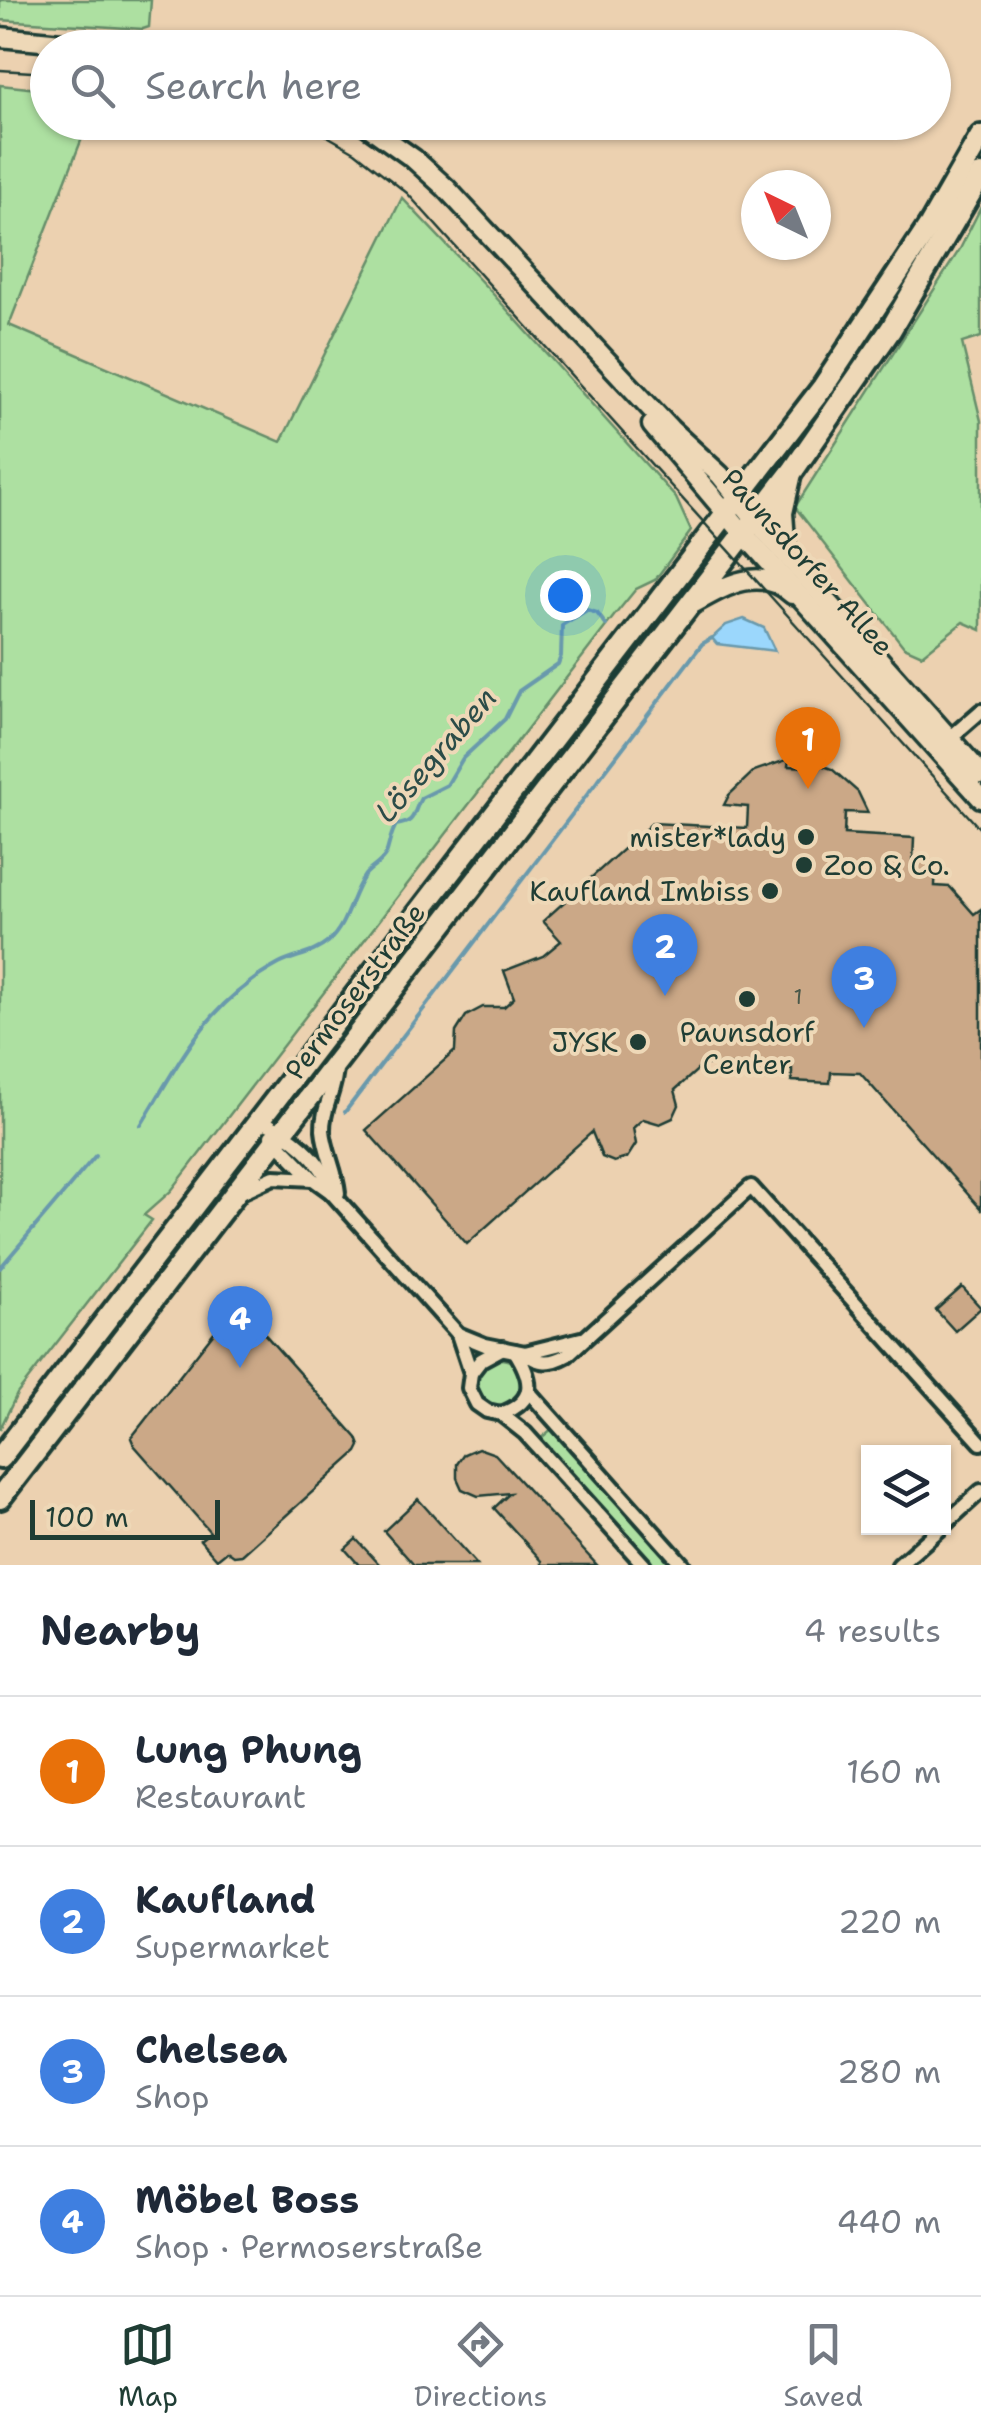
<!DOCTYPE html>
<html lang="en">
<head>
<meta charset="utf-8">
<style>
  body { margin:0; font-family:"Shantell Sans",sans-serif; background:#f6f6f7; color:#1f2937 }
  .controls { position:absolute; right:30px; bottom:30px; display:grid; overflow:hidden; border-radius:0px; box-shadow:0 2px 8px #0004 }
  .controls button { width:90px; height:90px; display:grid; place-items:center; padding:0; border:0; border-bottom:2px solid #e0e1e3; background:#fff; color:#1f2937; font:50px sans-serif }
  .compass { position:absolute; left:741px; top:170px; width:90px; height:90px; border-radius:50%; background:#fff; box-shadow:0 2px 8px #0004; rotate:317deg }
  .scale { position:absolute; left:30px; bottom:25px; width:190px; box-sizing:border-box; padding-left:10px; border:5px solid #1f3d34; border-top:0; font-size:28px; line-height:35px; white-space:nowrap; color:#1f3d34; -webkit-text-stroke:8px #eed8b7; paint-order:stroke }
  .you { position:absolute; left:565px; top:595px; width:35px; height:35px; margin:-25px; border:8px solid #fff; border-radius:50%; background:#1a73e8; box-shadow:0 0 0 15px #1a73e833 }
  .badge { display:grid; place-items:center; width:65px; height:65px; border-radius:50%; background:#1f3d34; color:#fff; font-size:32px; font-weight:700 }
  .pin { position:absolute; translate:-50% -82px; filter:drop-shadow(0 2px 5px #0008) }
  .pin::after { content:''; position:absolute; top:52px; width:35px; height:30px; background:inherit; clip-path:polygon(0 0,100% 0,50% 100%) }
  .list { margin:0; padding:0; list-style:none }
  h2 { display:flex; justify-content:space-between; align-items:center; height:130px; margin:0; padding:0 40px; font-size:42px }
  h2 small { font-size:32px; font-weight:400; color:#747a83 }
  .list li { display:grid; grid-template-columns:65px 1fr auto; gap:30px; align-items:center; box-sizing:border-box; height:150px; padding:0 40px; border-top:2px solid #e0e1e3 }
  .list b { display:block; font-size:38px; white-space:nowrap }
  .list p { margin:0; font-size:32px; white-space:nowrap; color:#747a83 }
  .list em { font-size:32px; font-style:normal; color:#747a83 }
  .icon { flex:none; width:55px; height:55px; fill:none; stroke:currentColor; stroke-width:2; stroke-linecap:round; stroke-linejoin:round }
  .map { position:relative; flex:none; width:981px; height:1565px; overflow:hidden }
  .search { position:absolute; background:#fff; box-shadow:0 2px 8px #0004; left:30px; right:30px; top:30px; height:110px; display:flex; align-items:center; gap:25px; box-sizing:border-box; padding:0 35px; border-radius:55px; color:#747a83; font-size:38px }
  .sheet { height:730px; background:#fff }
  nav { display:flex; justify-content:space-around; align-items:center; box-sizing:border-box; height:140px; border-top:2px solid #e0e1e3; background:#fff; font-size:28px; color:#747a83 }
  nav a { display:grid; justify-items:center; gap:5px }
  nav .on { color:#1f3d34 }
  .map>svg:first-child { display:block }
</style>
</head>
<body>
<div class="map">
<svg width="981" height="1565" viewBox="0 0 981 1565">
  <rect width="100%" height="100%" fill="#ecd1b0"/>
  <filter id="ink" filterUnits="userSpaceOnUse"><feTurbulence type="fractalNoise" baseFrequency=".01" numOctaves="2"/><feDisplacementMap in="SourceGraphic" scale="20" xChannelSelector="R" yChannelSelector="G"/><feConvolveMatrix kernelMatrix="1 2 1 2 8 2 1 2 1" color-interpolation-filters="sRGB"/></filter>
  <g filter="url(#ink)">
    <g fill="#ade0a1" stroke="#668e6a" stroke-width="2.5">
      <polygon points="0,0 151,0 149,27 143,29 0,20"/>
      <polygon points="0,85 47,90 48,122 88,123 9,325 281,442 402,198 493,294 676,498 691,531 655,580 636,589 614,616 171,1191 144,1215 152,1220 17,1394 0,1429"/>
      <polygon points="981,207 981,337 962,343 981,421 981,630 963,622 922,655 904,647 795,507 960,249"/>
      <circle cx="501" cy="1382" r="23"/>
      <polygon points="554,1427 674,1560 668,1565 652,1565 540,1439"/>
    </g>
    <polygon fill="#9bd7fc" stroke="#6999ac" stroke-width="2.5" points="744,619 764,628 775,651 717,644 712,638 726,625"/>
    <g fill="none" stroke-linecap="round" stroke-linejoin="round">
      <g stroke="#6999ac" stroke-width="4">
        <polyline points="345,1112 702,644 712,638"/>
        <path d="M141,1125c30,-49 58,-106 106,-140 9,-8 21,-15 32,-21 16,-8 35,-10 49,-22 20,-18 22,-46 37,-67 6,-8 16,-11 21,-21 4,-11 4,-19 10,-29 21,-3 16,-11 25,-27l26,-13 16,-27 42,-39 14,-28 39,-27 3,-8 1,-31 25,-15 10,3 9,12"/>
        <polyline points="0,1268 96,1155"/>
      </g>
    </g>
    <g fill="#cba887" stroke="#1f3d34" stroke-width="2.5">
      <polygon points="789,759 788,766 810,767 810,761 832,769 858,792 868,813 845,812 844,834 914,838 913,861 936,862 935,886 950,887 974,914 981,909 981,1209 860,1073 831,1072 830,1083 792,1081 792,1069 772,1068 771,1080 733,1078 734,1066 704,1064 675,1090 679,1105 673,1118 660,1124 643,1119 633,1128 636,1144 627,1158 614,1162 602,1157 592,1132 467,1244 366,1130 455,1051 456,1032 466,1016 483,1007 504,1007 514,998 504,971 543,956 561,941 543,921 652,823 747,828 748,807 724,805 729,795 754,771"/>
      <polygon points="962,1287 981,1308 955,1331 936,1310"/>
      <polygon points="237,1303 357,1438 360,1446 357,1452 242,1555 234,1556 227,1551 217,1559 200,1540 210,1532 134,1445 131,1438"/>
      <polygon points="478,1448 495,1454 597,1565 542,1565 542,1561 494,1508 510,1493 478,1496 462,1489 457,1478 457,1464 464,1454"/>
      <polygon points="418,1499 477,1565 414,1565 384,1531"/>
      <polygon points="356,1539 380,1565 359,1565 345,1549"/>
    </g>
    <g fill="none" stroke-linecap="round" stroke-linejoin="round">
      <defs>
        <g id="street">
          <polyline points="943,744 981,711"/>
          <path d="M336,1067c0,22 -14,41 -13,63 2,22 13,41 15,63"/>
          <path d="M259,1120c29,12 65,39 72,72l127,142 13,39 -2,15 8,16 10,7 14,3 24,19 119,132"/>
          <polyline points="271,1136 313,1179 331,1192"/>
          <polyline points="239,1193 274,1177 313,1179"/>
          <polyline points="458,1334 485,1345 525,1353 581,1339"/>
          <path d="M525,1353c14,11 26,11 42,2l184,-168 230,256"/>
          <polyline points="471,1373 481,1360 503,1348"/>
          <polyline points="528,1391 683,1565"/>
          <path d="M501,1414c37,-13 31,-36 14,-63"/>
          <polyline points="944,1525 981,1491"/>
          <polyline points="899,1565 941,1528"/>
        </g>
        <g id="secondary">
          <polyline points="0,37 113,48"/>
          <polyline points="362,122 414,159 446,188 670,429 720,475 764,530 981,774"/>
          <polyline points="652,425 743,533 981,798"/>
          <polyline points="786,554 783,513 793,469"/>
          <path d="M689,606c32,-18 71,-43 103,-12"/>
        </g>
        <g id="primary">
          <polyline points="0,1458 823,387 930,225 981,136"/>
          <polyline points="0,1498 794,469 891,329 981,175"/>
        </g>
      </defs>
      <use href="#street" stroke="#1f3d34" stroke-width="20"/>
      <use href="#secondary" stroke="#1f3d34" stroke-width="25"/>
      <use href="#primary" stroke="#1f3d34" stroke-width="28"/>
      <use href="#street" stroke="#eed8b7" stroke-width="12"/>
      <use href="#secondary" stroke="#eed8b7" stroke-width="18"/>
      <use href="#primary" stroke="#eed8b7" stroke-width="20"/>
      <g stroke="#1f3d34" stroke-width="2.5">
        <polyline points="0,70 48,73"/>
        <polyline points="303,122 355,152 407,193 981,830"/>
      </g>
    </g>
  </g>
  <g fill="#1f3d34" stroke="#eed8b7" stroke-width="4">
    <circle cx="806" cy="837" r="10"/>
    <circle cx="804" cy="865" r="10"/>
    <circle cx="770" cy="891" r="10"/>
    <circle cx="747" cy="999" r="10"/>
    <circle cx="638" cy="1042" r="10"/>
  </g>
  <g text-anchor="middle" stroke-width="8" stroke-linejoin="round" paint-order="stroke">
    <g font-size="22" fill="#4a5849">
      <text x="798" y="1004">1</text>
    </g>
    <g font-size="28" fill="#1f3d34" stroke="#eed8b7">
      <text transform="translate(808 562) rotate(48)" y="10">Paunsdorfer Allee</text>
      <text transform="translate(355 991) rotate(-53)" y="10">Permoserstraße</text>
    </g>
    <g font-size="28" fill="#1f3d34" stroke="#eed8b7" text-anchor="end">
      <text x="786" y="847">mister*lady</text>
      <text x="824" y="875" text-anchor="start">Zoo &amp; Co.</text>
      <text x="750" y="901">Kaufland Imbiss</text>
      <text x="747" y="1042" text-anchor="middle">Paunsdorf<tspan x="747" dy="32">Center</tspan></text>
      <text x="618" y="1052">JYSK</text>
    </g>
    <g font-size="30" font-style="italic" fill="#2b4c48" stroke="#eed8b7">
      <text transform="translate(436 755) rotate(-49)" y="10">Lösegraben</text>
    </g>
  </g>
</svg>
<div class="controls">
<button><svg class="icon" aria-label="layers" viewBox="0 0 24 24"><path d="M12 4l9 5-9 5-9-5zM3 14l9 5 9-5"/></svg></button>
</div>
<svg class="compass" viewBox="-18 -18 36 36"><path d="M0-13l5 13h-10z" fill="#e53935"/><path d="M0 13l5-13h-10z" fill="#747a83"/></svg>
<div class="scale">100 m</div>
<div class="you"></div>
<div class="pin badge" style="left:808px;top:789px;background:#e8710a">1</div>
<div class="pin badge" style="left:665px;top:996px;background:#3f7fe0">2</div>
<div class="pin badge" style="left:864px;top:1028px;background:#3f7fe0">3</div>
<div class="pin badge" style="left:240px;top:1368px;background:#3f7fe0">4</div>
<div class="search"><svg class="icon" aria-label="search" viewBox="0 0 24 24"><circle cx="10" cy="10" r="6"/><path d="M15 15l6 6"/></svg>Search here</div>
</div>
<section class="sheet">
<h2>Nearby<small>4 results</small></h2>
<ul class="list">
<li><span class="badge" style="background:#e8710a">1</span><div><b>Lung Phung</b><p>Restaurant</p></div><em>160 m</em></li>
<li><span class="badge" style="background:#3f7fe0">2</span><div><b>Kaufland</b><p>Supermarket</p></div><em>220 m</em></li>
<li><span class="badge" style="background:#3f7fe0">3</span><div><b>Chelsea</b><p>Shop</p></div><em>280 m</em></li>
<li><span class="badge" style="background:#3f7fe0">4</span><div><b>Möbel Boss</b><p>Shop · Permoserstraße</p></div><em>440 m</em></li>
</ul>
</section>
<nav>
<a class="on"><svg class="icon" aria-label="map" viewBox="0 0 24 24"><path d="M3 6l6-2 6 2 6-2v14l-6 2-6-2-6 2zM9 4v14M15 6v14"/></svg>Map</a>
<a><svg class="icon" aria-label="directions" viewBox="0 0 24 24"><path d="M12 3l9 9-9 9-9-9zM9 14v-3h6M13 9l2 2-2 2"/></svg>Directions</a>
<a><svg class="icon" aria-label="saved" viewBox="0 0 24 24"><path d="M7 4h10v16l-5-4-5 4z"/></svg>Saved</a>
</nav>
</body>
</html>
